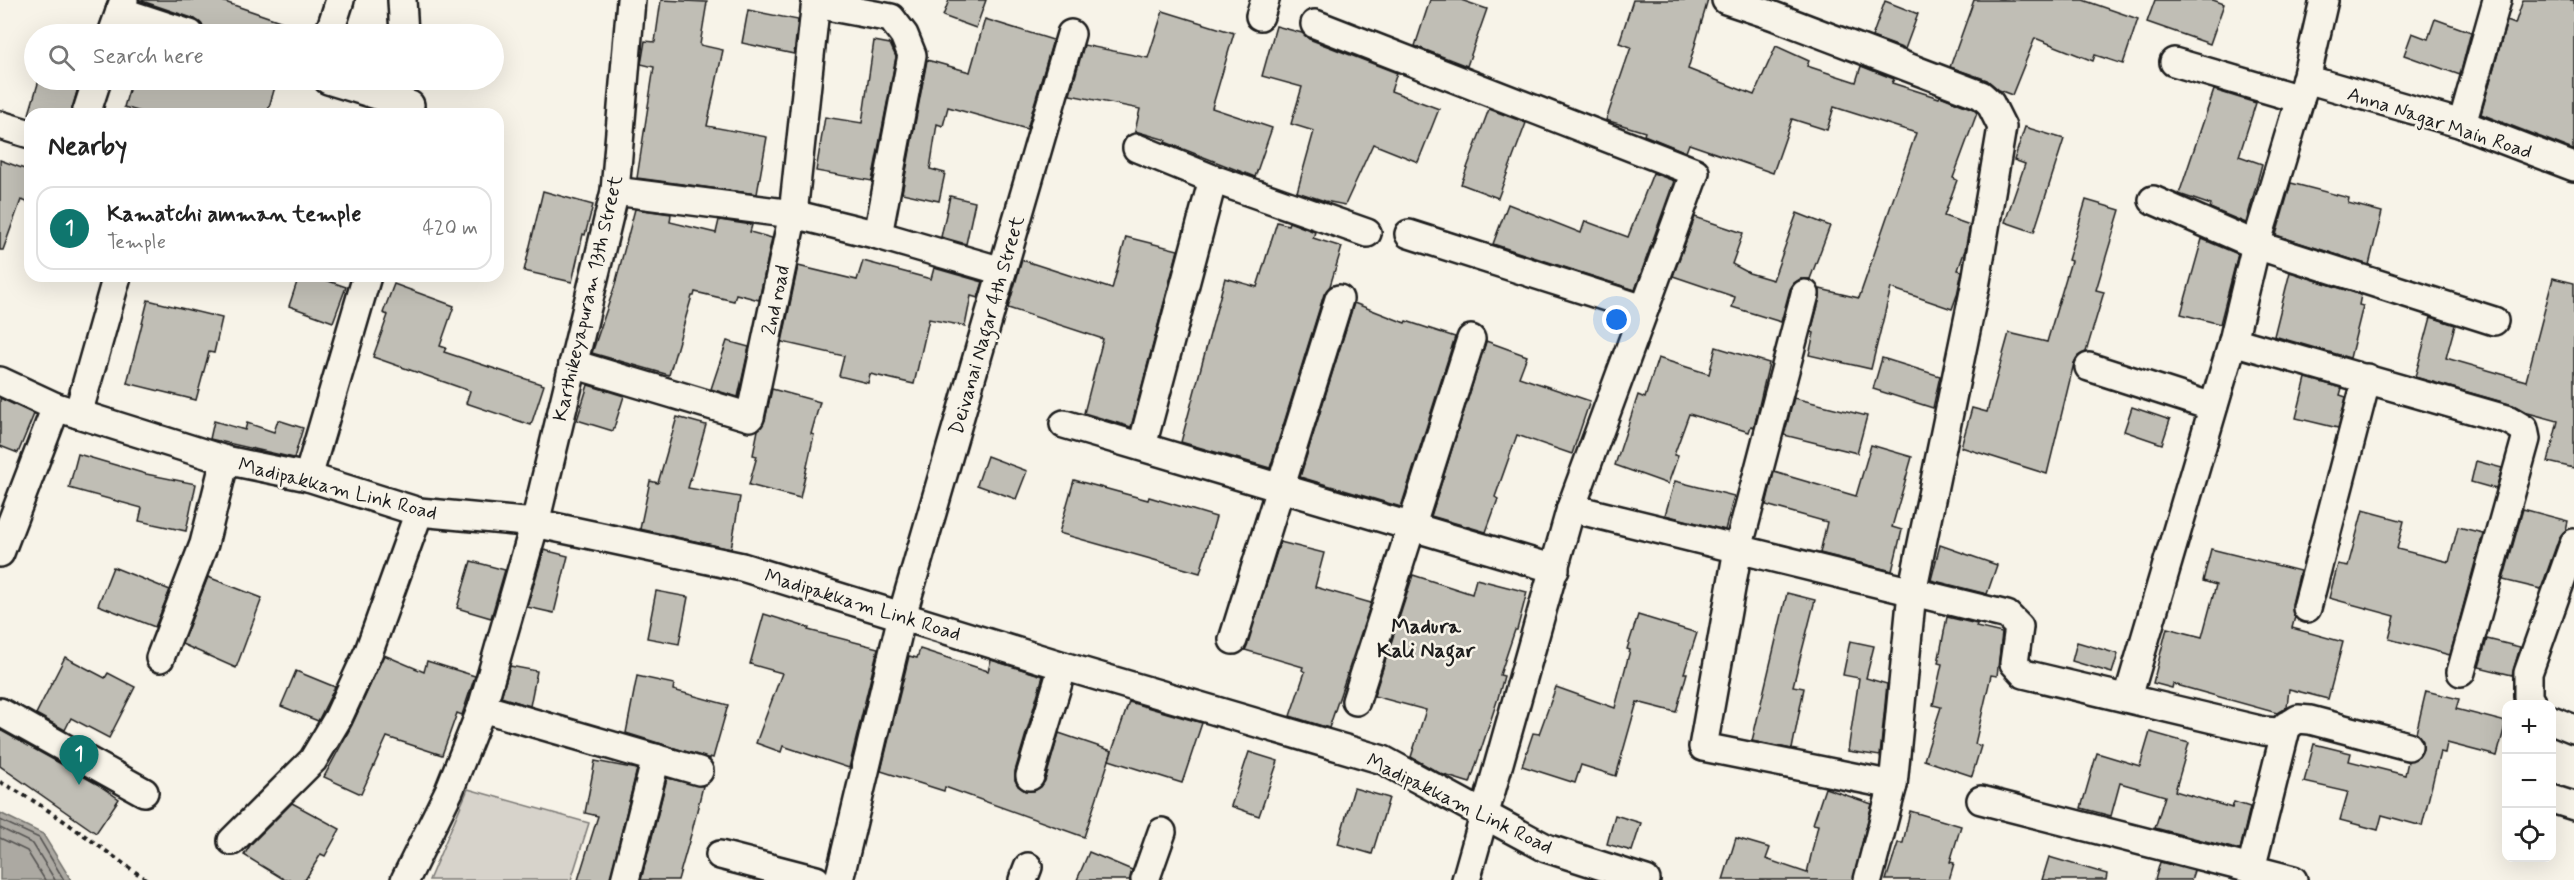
<!DOCTYPE html>
<html lang="en">
<head>
<meta charset="utf-8">
<style>
  body { margin:0; font-family:Mynerve,sans-serif; background:#f2f2f2; color:#222 }
  .controls { position:absolute; right:18px; bottom:18px; display:grid; overflow:hidden; border-radius:12px; box-shadow:0 6px 24px #0002 }
  .controls button { width:54px; height:54px; display:grid; place-items:center; padding:0; border:0; border-bottom:2px solid #e0e0e0; background:#fff; color:#222; font:30px sans-serif }
  .you { position:absolute; left:1617px; top:320px; width:21px; height:21px; margin:-15px; border:4px solid #fff; border-radius:50%; background:#1a73e8; box-shadow:0 0 0 9px #1a73e833 }
  .badge { display:grid; place-items:center; width:39px; height:39px; border-radius:50%; background:#0f766e; color:#fff; font-size:20px; font-weight:700 }
  .pin { position:absolute; translate:-50% -50px; filter:drop-shadow(0 2px 3px #0008) }
  .pin::after { content:''; position:absolute; top:32px; width:21px; height:18px; background:inherit; clip-path:polygon(0 0,100% 0,50% 100%) }
  .list { margin:0; padding:0; list-style:none }
  h2 { display:flex; justify-content:space-between; align-items:center; height:78px; margin:0; padding:0 24px; font-size:26px }
  h2 small { font-size:20px; font-weight:400; color:#767676 }
  .list li { display:grid; grid-template-columns:39px 1fr auto; gap:18px; align-items:center; box-sizing:border-box; height:84px; margin:0 12px 12px; padding:0 12px; border:2px solid #e0e0e0; border-radius:18px }
  .list b { display:block; font-size:22px; white-space:nowrap }
  .list p { margin:0; font-size:20px; white-space:nowrap; color:#767676 }
  .list em { font-size:20px; font-style:normal; color:#767676 }
  .icon { flex:none; width:33px; height:33px; fill:none; stroke:currentColor; stroke-width:2; stroke-linecap:round; stroke-linejoin:round }
  .map { position:relative; flex:none; width:2574px; height:880px; overflow:hidden }
  .search { position:absolute; background:#fff; box-shadow:0 6px 24px #0002; left:24px; top:24px; width:480px; height:66px; display:flex; align-items:center; gap:15px; box-sizing:border-box; padding:0 21px; border-radius:33px; color:#767676; font-size:22px }
  .panel { position:absolute; background:#fff; box-shadow:0 6px 24px #0002; left:24px; top:108px; width:480px; height:174px; border-radius:18px }
  .map>svg:first-child { display:block }
</style>
</head>
<body>
<div class="map">
<svg width="2574" height="880" viewBox="0 0 2574 880">
  <rect width="100%" height="100%" fill="#f7f3e8"/>
  <filter id="ink" filterUnits="userSpaceOnUse"><feTurbulence type="fractalNoise" baseFrequency=".0167" numOctaves="2"/><feDisplacementMap in="SourceGraphic" scale="12" xChannelSelector="R" yChannelSelector="G"/><feConvolveMatrix kernelMatrix="1 2 1 2 8 2 1 2 1" color-interpolation-filters="sRGB"/></filter>
  <g filter="url(#ink)">
    <polygon fill="#d7d3cb" stroke="#7a7874" stroke-width="1.5" points="468,789 589,823 571,880 429,880"/>
    <polygon fill="#aca9a2" stroke="#72716c" stroke-width="1.5" points="0,813 43,834 71,880 0,880"/>
    <g fill="none" stroke-linecap="round" stroke-linejoin="round">
      <g stroke="#565452" stroke-width="1.5">
        <polyline points="0,820 39,838 64,880"/>
        <polyline points="0,828 33,844 55,880"/>
        <polyline points="0,838 27,851 45,880"/>
      </g>
    </g>
    <g fill="#c0beb5" stroke="#1c1c1c" stroke-width="1.5">
      <polygon points="139,0 219,0 309,31 309,34 222,34 204,28 195,19"/>
      <polygon points="661,0 707,2 700,45 723,50 707,126 767,137 757,194 637,178 654,67 641,64 642,59 645,41 655,42"/>
      <polygon points="949,0 986,0 976,28 943,16"/>
      <polygon points="1430,0 1461,0 1487,9 1467,66 1415,46"/>
      <polygon points="1633,0 1708,0 1688,69 1754,95 1776,46 1809,61 1807,66 1856,82 1861,66 1894,79 1892,83 1939,98 1940,96 1973,109 1977,113 1953,178 1957,180 1944,216 1970,225 1965,250 1958,270 1962,271 1957,295 1952,309 1891,288 1871,369 1809,355 1814,333 1811,332 1820,298 1820,289 1859,298 1916,133 1834,107 1827,130 1792,119 1773,173 1689,144 1686,152 1644,135 1645,132 1606,120 1631,47 1619,43"/>
      <polygon points="1974,0 2083,0 2138,19 2123,64 2095,55 2093,61 2035,38 2012,95 1999,90 1987,80 1950,67"/>
      <polygon points="2155,0 2213,0 2224,4 2210,44 2147,22"/>
      <polygon points="2523,0 2574,0 2574,150 2481,114 2507,21 2515,24"/>
      <polygon points="1885,1 1918,14 1905,49 1872,37"/>
      <polygon points="748,10 798,20 794,54 742,43"/>
      <polygon points="1163,11 1234,33 1212,108 1272,128 1255,177 1165,142 1166,140 1135,131 1140,109 1070,95 1084,45 1148,58"/>
      <polygon points="985,19 1053,40 1027,129 948,107 943,126 937,124 930,169 945,173 939,201 902,193 927,60 970,72"/>
      <polygon points="2435,19 2471,32 2460,75 2404,55 2412,33 2428,39"/>
      <polygon points="1276,26 1302,33 1309,39 1397,73 1391,91 1439,109 1418,162 1373,144 1345,205 1325,201 1297,192 1314,131 1291,124 1302,87 1262,76"/>
      <polygon points="874,41 890,44 896,57 872,181 816,171 825,117 862,123"/>
      <polygon points="39,80 80,80 71,114 29,114"/>
      <polygon points="132,80 277,80 267,114 148,114 124,107"/>
      <polygon points="2214,90 2256,103 2239,156 2262,164 2246,223 2210,208 2211,205 2179,194"/>
      <polygon points="1489,109 1526,123 1498,198 1461,184"/>
      <polygon points="2025,127 2064,139 2034,232 2005,222 2025,164 2014,160"/>
      <polygon points="0,160 30,171 30,203 21,200 3,250 0,250"/>
      <polygon points="1653,173 1674,181 1635,290 1493,244 1508,204 1581,233 1585,221 1628,237"/>
      <polygon points="2291,183 2349,198 2348,203 2382,212 2369,265 2276,235"/>
      <polygon points="543,191 593,205 585,235 583,234 572,282 524,271"/>
      <polygon points="950,196 975,202 966,244 941,237"/>
      <polygon points="2086,200 2120,210 2096,290 2104,292 2086,352 2078,356 2074,363 2047,474 1961,447 1972,408 1987,412 2009,333 2047,342 2071,261 2068,260"/>
      <polygon points="635,209 671,214 670,222 716,233 719,220 752,225 750,232 772,238 759,300 736,294 734,301 695,292 694,296 692,296 669,375 592,353 615,285"/>
      <polygon points="1797,213 1830,226 1810,279 1800,279 1794,283 1790,289 1781,322 1732,307 1735,297 1673,276 1695,217 1743,233 1732,264 1749,273 1773,280"/>
      <polygon points="1277,222 1288,225 1289,222 1315,232 1313,238 1342,247 1330,286 1324,294 1270,468 1181,442 1225,278 1257,287"/>
      <polygon points="1126,237 1178,250 1131,427 1084,413 1103,339 1008,308 1022,260 1112,289"/>
      <polygon points="2202,239 2238,254 2220,324 2181,314"/>
      <polygon points="863,261 931,279 934,268 983,282 978,298 971,296 965,326 929,319 914,384 870,374 868,383 839,376 844,356 782,342 798,266 857,280"/>
      <polygon points="2290,272 2361,295 2359,305 2363,306 2350,358 2274,336"/>
      <polygon points="299,276 314,276 346,287 333,322 289,306"/>
      <polygon points="2553,278 2574,283 2574,468 2548,462 2558,421 2528,413 2513,405 2415,377 2431,317 2455,325 2446,358 2526,381"/>
      <polygon points="394,284 454,306 440,346 446,348 444,352 544,385 531,425 466,403 470,391 373,357 388,315 383,313"/>
      <polygon points="148,300 222,318 214,353 209,352 196,400 127,383"/>
      <polygon points="1354,303 1405,323 1406,321 1455,337 1401,507 1300,477"/>
      <polygon points="727,341 749,347 738,397 711,389"/>
      <polygon points="1486,341 1527,356 1519,377 1590,401 1572,454 1517,435 1495,497 1498,499 1486,532 1431,516"/>
      <polygon points="1716,347 1769,363 1754,427 1751,426 1749,432 1689,414 1674,455 1678,456 1668,484 1615,465 1638,395 1645,398 1658,358 1709,374"/>
      <polygon points="1882,358 1940,376 1933,408 1873,389"/>
      <polygon points="2306,378 2342,388 2340,395 2346,397 2338,428 2296,418"/>
      <polygon points="588,385 624,396 613,431 577,420"/>
      <polygon points="772,389 820,402 811,434 814,435 800,498 749,485 757,456 753,455 758,430 765,420"/>
      <polygon points="0,398 34,414 18,453 0,446"/>
      <polygon points="1794,398 1867,416 1857,453 1784,435"/>
      <polygon points="2132,407 2170,420 2162,444 2124,431"/>
      <polygon points="677,417 706,425 688,488 740,497 731,549 640,529 650,481 658,483"/>
      <polygon points="278,420 303,428 294,458 210,439 214,421 245,430 247,423 274,432"/>
      <polygon points="1871,445 1912,457 1892,527 1902,530 1892,571 1820,553 1827,522 1766,505 1774,472 1856,496"/>
      <polygon points="78,454 146,474 196,484 186,531 139,521 142,508 69,488"/>
      <polygon points="987,456 1027,471 1016,499 977,485"/>
      <polygon points="2476,461 2502,468 2496,489 2471,482"/>
      <polygon points="1074,480 1148,500 1149,497 1216,517 1200,573 1059,533"/>
      <polygon points="1675,481 1734,496 1725,530 1665,515"/>
      <polygon points="2523,509 2568,521 2566,530 2559,538 2541,589 2503,580"/>
      <polygon points="2363,510 2404,521 2397,549 2449,562 2458,527 2483,533 2450,655 2389,639 2395,616 2329,598 2338,564 2348,566"/>
      <polygon points="1280,542 1324,553 1315,587 1371,603 1329,728 1290,716 1305,672 1302,670 1303,667 1245,650"/>
      <polygon points="1940,545 1997,565 1987,594 1931,580"/>
      <polygon points="2211,549 2300,571 2292,604 2295,617 2292,628 2343,642 2328,699 2289,689 2287,707 2277,713 2173,684 2172,688 2153,683 2167,628 2202,637 2216,585 2203,581"/>
      <polygon points="544,550 568,556 554,613 527,607"/>
      <polygon points="471,561 505,570 491,618 457,608"/>
      <polygon points="113,567 170,590 155,627 98,605"/>
      <polygon points="1413,575 1472,594 1476,579 1527,592 1517,630 1515,630 1500,675 1504,676 1498,698 1470,783 1441,774 1411,757 1426,710 1374,696"/>
      <polygon points="208,577 262,598 236,668 182,644"/>
      <polygon points="656,591 688,597 679,644 647,638"/>
      <polygon points="1787,593 1815,600 1793,686 1804,688 1792,749 1752,741"/>
      <polygon points="764,614 809,628 808,630 878,648 849,768 783,746 781,752 756,743 782,673 750,664"/>
      <polygon points="1638,615 1697,633 1684,673 1687,673 1676,712 1637,702 1616,776 1581,765 1575,783 1522,766 1533,733 1539,734 1556,687 1615,708 1630,650 1627,649"/>
      <polygon points="1947,617 1977,624 1976,627 2002,633 1997,676 1991,675 1975,744 1981,746 1972,776 1924,760 1941,707 1933,705 1942,664 1938,663"/>
      <polygon points="2487,639 2520,647 2512,675 2479,667"/>
      <polygon points="1850,641 1874,646 1866,678 1887,684 1880,756 1848,751 1859,678 1843,675"/>
      <polygon points="2077,642 2118,654 2112,673 2072,661"/>
      <polygon points="920,649 988,671 991,660 1043,676 1015,771 1015,780 1018,786 1025,791 1034,791 1041,787 1045,781 1059,733 1112,751 1084,837 945,787 944,791 881,771 909,656 917,658"/>
      <polygon points="384,655 424,672 427,661 475,676 462,715 457,713 442,755 387,737 361,794 324,777 352,725"/>
      <polygon points="65,657 105,678 108,673 135,687 109,738 71,718 65,730 36,714"/>
      <polygon points="510,666 537,671 530,706 501,697"/>
      <polygon points="296,671 335,687 318,721 281,706"/>
      <polygon points="637,676 674,684 673,690 728,705 713,758 710,757 710,759 626,733"/>
      <polygon points="2426,691 2459,699 2456,709 2506,722 2497,756 2447,743 2445,753 2440,752 2422,826 2382,815 2378,830 2340,820 2348,792 2304,782 2314,744 2351,753 2349,761 2405,775 2408,761 2419,757 2423,749 2423,741 2416,733"/>
      <polygon points="1129,702 1202,723 1182,783 1109,760"/>
      <polygon points="0,730 97,784 119,799 96,833 0,766"/>
      <polygon points="2150,732 2189,743 2175,791 2232,808 2234,802 2250,807 2240,850 2155,828 2165,796 2120,783 2111,816 2081,808 2097,753 2140,766"/>
      <polygon points="1249,752 1278,761 1259,816 1231,806"/>
      <polygon points="595,761 637,769 610,880 578,880 598,816 585,813"/>
      <polygon points="667,778 703,786 692,831 678,880 641,880"/>
      <polygon points="1354,788 1389,798 1372,854 1338,844"/>
      <polygon points="1825,788 1872,804 1853,880 1723,880 1736,838 1770,848 1766,859 1807,873 1818,825 1813,824"/>
      <polygon points="292,803 340,829 325,856 321,854 305,880 285,880 244,855 251,844"/>
      <polygon points="1910,811 1961,826 1950,862 1954,863 1949,880 1886,880 1898,843 1903,843"/>
      <polygon points="1615,815 1641,823 1632,851 1607,844"/>
      <polygon points="1089,852 1132,870 1130,880 1077,880"/>
      <polygon points="2049,857 2107,874 2106,880 2042,880"/>
      <polygon points="2160,862 2194,871 2191,880 2155,880"/>
    </g>
    <g fill="none" stroke-linecap="round" stroke-linejoin="round">
      <defs>
        <g id="street">
          <polyline points="402,0 404,34"/>
          <polyline points="1726,0 1771,15 1981,95 1990,103 2002,127 1975,287 1912,592 1893,785 1868,880"/>
          <polyline points="120,11 190,34"/>
          <polyline points="1260,16 1265,0"/>
          <polyline points="1315,24 1695,172 1571,508 1466,880"/>
          <polyline points="112,34 124,0"/>
          <polyline points="329,34 340,0"/>
          <polyline points="2174,62 2300,99"/>
          <polyline points="2306,79 2462,124 2574,167"/>
          <polyline points="328,80 410,105"/>
          <polyline points="86,114 97,80"/>
          <polyline points="2462,124 2497,0"/>
          <polyline points="0,125 30,134"/>
          <polyline points="1137,148 1213,179 1367,233"/>
          <polyline points="615,191 793,214 878,235 912,55 904,35 891,18 816,4"/>
          <polyline points="2153,200 2256,245 2494,321"/>
          <polyline points="1409,234 1644,309"/>
          <polyline points="878,235 1002,271"/>
          <polyline points="1805,294 1738,549 1703,747 1893,785"/>
          <polyline points="2233,341 2509,420 2524,429 2526,439 2461,672"/>
          <polyline points="573,364 750,417 793,214 816,0"/>
          <polyline points="2089,367 2213,407"/>
          <polyline points="0,381 56,407 225,460 308,477 419,512 535,523 742,567 1070,668 1383,760 1546,848 1646,880"/>
          <polyline points="78,414 117,276"/>
          <polyline points="1064,424 1555,569"/>
          <polyline points="1142,446 1213,179"/>
          <polyline points="308,477 367,276"/>
          <polyline points="1571,508 2007,615 2019,627 2014,663 2024,674 2264,731 2278,732 2298,719 2310,720 2408,746"/>
          <polyline points="0,553 56,407"/>
          <polyline points="2307,608 2367,378"/>
          <polyline points="1233,640 1339,299"/>
          <polyline points="160,658 204,544 225,460"/>
          <polyline points="2128,697 2233,341 2256,245 2306,79 2324,0"/>
          <polyline points="1356,701 1471,339"/>
          <polyline points="2532,704 2528,697 2528,673 2574,543"/>
          <polyline points="482,708 699,771"/>
          <polyline points="0,712 144,792"/>
          <polyline points="2552,720 2574,729"/>
          <polyline points="2287,725 2251,869 2293,880"/>
          <polyline points="1030,776 1063,666"/>
          <polyline points="2552,799 2574,806"/>
          <polyline points="1981,800 2251,869"/>
          <polyline points="232,841 313,760 338,718 369,651 419,512"/>
          <polyline points="720,855 816,880"/>
          <polyline points="405,880 449,791 482,708 535,523 615,191 631,0"/>
          <polyline points="625,880 656,758"/>
          <polyline points="839,880 902,616 1071,34"/>
          <polyline points="1023,880 1028,867"/>
          <polyline points="1145,880 1162,832"/>
        </g>
      </defs>
      <use href="#street" stroke="#1c1c1c" stroke-width="32"/>
      <path stroke="#1c1c1c" stroke-width="4" stroke-dasharray="4.5 4.5" stroke-linecap="butt" d="M0,782c53,27 98,65 147,98"/>
      <use href="#street" stroke="#f7f3e8" stroke-width="27"/>
    </g>
  </g>
  <g text-anchor="middle" stroke-width="5" stroke-linejoin="round" paint-order="stroke">
    <g font-size="20" fill="#1c1c1c" stroke="#f7f3e8">
      <text transform="translate(2440 122) rotate(18)" y="7">Anna Nagar Main Road</text>
      <text transform="translate(587 298) rotate(-77)" y="7">Karthikeyapuram 13th Street</text>
      <text transform="translate(775 300) rotate(-78)" y="7">2nd road</text>
      <text transform="translate(986 325) rotate(-74)" y="7">Deivanai Nagar 4th Street</text>
      <text transform="translate(338 488) rotate(14)" y="7">Madipakkam Link Road</text>
      <text transform="translate(863 604) rotate(17)" y="7">Madipakkam Link Road</text>
      <text transform="translate(1460 803) rotate(26)" y="7">Madipakkam Link Road</text>
    </g>
    <g font-size="21" font-weight="bold" fill="#1c1c1c" stroke="#f7f3e8">
      <text x="1426" y="633">Madura<tspan x="1426" dy="24">Kali Nagar</tspan></text>
    </g>
  </g>
</svg>
<div class="controls">
<button>+</button>
<button>−</button>
<button><svg class="icon" aria-label="locate" viewBox="0 0 24 24"><circle cx="12" cy="12" r="6"/><path d="M12 2v4M12 18v4M2 12h4M18 12h4"/></svg></button>
</div>
<div class="you"></div>
<div class="pin badge" style="left:79px;top:785px">1</div>
<div class="search"><svg class="icon" aria-label="search" viewBox="0 0 24 24"><circle cx="10" cy="10" r="6"/><path d="M15 15l6 6"/></svg>Search here</div>
<section class="panel">
<h2>Nearby<small></small></h2>
<ul class="list">
<li><span class="badge">1</span><div><b>Kamatchi amman temple</b><p>Temple</p></div><em>420 m</em></li>
</ul>
</section>
</div>
</body>
</html>
